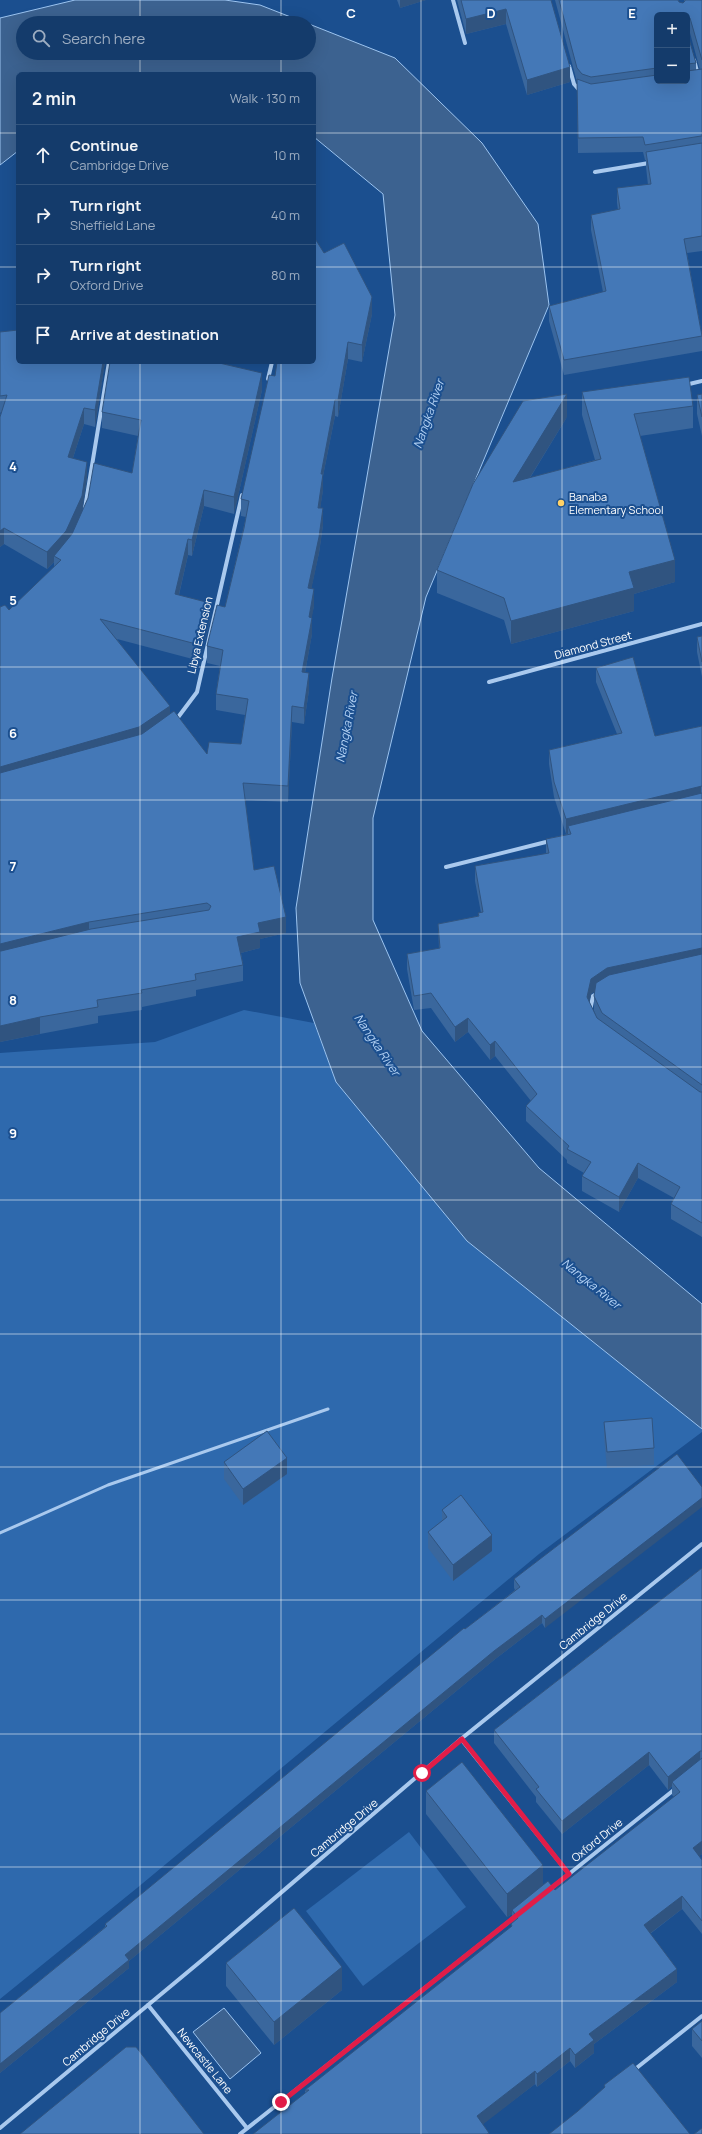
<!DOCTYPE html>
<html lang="en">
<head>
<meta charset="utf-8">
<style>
  body { margin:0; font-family:Manrope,sans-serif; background:#1d4271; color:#f1f3f6 }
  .controls { position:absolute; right:12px; top:12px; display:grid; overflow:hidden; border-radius:6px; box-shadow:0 4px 16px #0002 }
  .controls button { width:36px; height:36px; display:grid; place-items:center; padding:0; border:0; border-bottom:1px solid #33557e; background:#143b6b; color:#f1f3f6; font:20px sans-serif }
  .stop { position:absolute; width:12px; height:12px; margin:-9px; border:3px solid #e11d48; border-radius:50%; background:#fff }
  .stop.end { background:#e11d48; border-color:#fff; box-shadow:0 1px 4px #0008 }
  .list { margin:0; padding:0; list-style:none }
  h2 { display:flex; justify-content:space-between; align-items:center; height:52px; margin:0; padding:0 16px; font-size:17px }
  h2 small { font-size:13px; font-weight:400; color:#9dadc1 }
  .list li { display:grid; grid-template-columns:26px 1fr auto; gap:12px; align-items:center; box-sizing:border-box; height:60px; padding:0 16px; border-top:1px solid #33557e }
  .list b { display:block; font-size:15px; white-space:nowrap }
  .list p { margin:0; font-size:13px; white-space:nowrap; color:#9dadc1 }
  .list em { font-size:13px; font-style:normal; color:#9dadc1 }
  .icon { flex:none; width:22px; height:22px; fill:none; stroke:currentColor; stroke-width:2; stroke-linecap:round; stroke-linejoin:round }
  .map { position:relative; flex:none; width:702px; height:2134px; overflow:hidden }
  .search { position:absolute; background:#143b6b; box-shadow:0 4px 16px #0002; left:16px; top:16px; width:300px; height:44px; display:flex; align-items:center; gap:10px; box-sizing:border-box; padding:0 14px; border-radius:22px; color:#9dadc1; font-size:15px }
  .panel { position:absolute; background:#143b6b; box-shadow:0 4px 16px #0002; left:16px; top:72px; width:300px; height:292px; border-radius:6px }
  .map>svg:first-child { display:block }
</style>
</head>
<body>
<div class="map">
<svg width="702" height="2134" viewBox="0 0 702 2134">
  <rect width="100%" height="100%" fill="#1b4f8f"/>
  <g fill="#2e69ad">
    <polygon points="244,1010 314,1023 336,1082 467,1241 702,1429 702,1432 539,1554 137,1888 0,1999 0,1053 155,1042"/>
    <polygon points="409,1832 466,1907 363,1986 306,1911"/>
  </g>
  <g fill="#3c6290" stroke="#9cc4f0">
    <polygon points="75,0 225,0 260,5 306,23 23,23 23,53 309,53 309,24 395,58 482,143 538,224 549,305 426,597 373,818 373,920 422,1031 539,1168 702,1304 702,1429 467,1241 336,1082 300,983 296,908 332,678 395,315 383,194 314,137 314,74 18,74 18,151 0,165 0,18"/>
    <polygon points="224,2008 261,2053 230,2079 193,2032"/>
  </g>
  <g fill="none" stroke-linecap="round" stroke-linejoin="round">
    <polyline stroke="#a9c9ee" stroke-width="3" points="0,1533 108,1485 328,1409"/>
    <g stroke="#a9c9ee" stroke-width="4">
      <polyline points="453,0 465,43"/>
      <polyline points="694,60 698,75"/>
      <polyline points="569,66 574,84 581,92"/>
      <polyline points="595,172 649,163"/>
      <polyline points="268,379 272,362"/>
      <polyline points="685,385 702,381"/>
      <polyline points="85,508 109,362"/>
      <polyline points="489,682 702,624"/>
      <polyline points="176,720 197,692 242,495"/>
      <polyline points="446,867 550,841"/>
      <polyline points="590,1011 593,996 598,993"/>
      <polyline points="461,1739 569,1874"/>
      <polyline points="549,1890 675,1789"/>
      <polyline points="148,2005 247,2128"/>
      <polyline points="634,2070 702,2016"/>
      <polyline points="0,2128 201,1961 461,1739 702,1544"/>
      <polyline points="240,2134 516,1916"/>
    </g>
  </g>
  <g fill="#3a679d" fill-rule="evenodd">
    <polygon points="397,0 426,0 400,8"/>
    <polygon points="457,0 551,0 570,82 527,95 506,24 466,34"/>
    <path d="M555,0h123l1,2 4,1 1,-1v-2h18v251l-15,2 15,83v15l-138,24 -15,-54v-15l54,-14 -12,-62v-15l27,-5 -1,-7v-15l31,-3 -2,-18v-7h-1l-2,-8 -65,1 -1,-71zM657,15h30v16l3,2 10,37h-4v-7l-9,-31v49h-30z"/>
    <polygon points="324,253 372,314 362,362 348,359 338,417 335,416 323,476 323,490 320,508 323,525 319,553 311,589 314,606 311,618 312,634 305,673 309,690 304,724 292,722 288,802 245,800 254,870 286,933 260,939 260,948 241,953 243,965 243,981 196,990 196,996 142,1007 142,1010 98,1016 98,1023 40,1034 0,1042 0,599 0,607 9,610 54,568 54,562 47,569 4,544 0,547 0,417 1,412 0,413 0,332 105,362 95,427 84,424 73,458 87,478 82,512 71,535 132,473 138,436 102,428 102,412 262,390 234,514 204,506 192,556 188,555 179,595 210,620 200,661 117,639 170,714 207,754 241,744 245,715 216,710 216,694 220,666 207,663 207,646 225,607 246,517 241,516 241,499 275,376 314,362"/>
    <polygon points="582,392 693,406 693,428 640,436 675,582 634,594 634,611 511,644 504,620 437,593 437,570 567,417 530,478 595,460 582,415"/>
    <polygon points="702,394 702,436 697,414 697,395"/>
    <polygon points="702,636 702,677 697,652 697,637"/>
    <path d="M596,668l59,68 47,-10v511l-31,-18v-15l3,-6 -36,-20 -19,34 -37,-21v-15l2,-3 -17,-10v-3l-41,-39v-15l5,-5 -36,-45 -5,4 -22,-28 -13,10 -24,-34 -17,2 -7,-41v-15l32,-5 -1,-25 40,-8v-3h3l-6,-32v-15l71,-12v-15l22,-5v-1l-2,1 -12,-37 -5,-33v-14l68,-16 -21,-52zM595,991l-1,5v15l3,7 -8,-16 2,-8z"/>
    <polygon points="604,1422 654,1448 654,1465 607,1468 604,1438"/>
    <polygon points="677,1454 545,1628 542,1623 494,1660 129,1961 129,1968 0,2073 0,2013 105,1927 105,1924 465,1629 515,1590 514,1588 514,1579"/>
    <polygon points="224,1462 287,1474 243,1505 224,1479"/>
    <polygon points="442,1510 492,1551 453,1581 428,1548 428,1532 442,1521"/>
    <polygon points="702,1568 702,1854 699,1856 702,1860 702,1934 682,1909 650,1934 677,1982 594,2044 594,2053 575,2068 570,2061 537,2087 535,2084 482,2124 489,2134 305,2093 305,2090 511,1927 511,1924 512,1923 512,1914 507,1917 426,1814 426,1791 543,1884 555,1890 674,1797 672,1795 672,1786 668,1790 649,1765 562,1834 536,1802 536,1797 494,1743 494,1730"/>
    <polygon points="226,1963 342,1990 274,2045 226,1986"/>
    <polygon points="702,2021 702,2058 692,2046 692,2029"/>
  </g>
  <g fill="#305480">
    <polygon points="400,0 426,0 400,8"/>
    <polygon points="506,9 506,24 466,34 466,19"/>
    <polygon points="570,67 570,82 527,95 527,80"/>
    <polygon points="372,297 372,314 362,362 362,345"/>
    <polygon points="348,342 348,359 338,417 338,400"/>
    <polygon points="103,362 105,362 95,427 95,410"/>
    <polygon points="262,373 262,390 234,514 234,497"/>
    <polygon points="567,394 567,417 513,505 513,482"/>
    <polygon points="335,400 335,416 323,476 323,490 318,524 318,508 321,474"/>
    <polygon points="84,408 84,424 68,473 68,457"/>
    <polygon points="87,462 87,478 82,512 66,547 54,556 54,562 47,569 47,552"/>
    <polygon points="204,490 204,506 192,556 192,540"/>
    <polygon points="323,508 323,525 319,553 308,605 308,588"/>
    <polygon points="4,528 4,544 0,547 0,531"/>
    <polygon points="188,539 188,555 175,611 175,594"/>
    <polygon points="675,560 675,582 634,594 634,611 511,644 511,621 629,572"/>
    <polygon points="314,589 314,606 309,634 309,617"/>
    <polygon points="210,603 210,620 200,661 200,645"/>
    <polygon points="312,618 312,634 302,689 302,672"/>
    <polygon points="309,673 309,690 304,724 304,708"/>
    <polygon points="170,706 170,722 139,744 0,783 0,767"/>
    <polygon points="292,706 292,722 288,802 288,786"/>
    <polygon points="701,786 701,801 568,826 568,833 566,834 566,819"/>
    <polygon points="286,917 286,933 260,939 260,948 237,954 237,937 258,923"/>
    <polygon points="89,922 89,939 0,961 0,944"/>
    <polygon points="702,948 702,963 607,983 591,994 587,1012 587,997 591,979 607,968"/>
    <polygon points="40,1017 40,1034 0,1042 0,1026"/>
    <polygon points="468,1018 468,1032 455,1042 455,1027"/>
    <polygon points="495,1041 495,1056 490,1060 490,1045"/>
    <polygon points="638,1163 638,1178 619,1212 619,1197"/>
    <polygon points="287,1458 287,1474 243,1505 243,1489"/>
    <polygon points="702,1498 702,1507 545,1628 545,1619"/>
    <polygon points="492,1535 492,1551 453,1581 453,1565"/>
    <polygon points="542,1615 542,1623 494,1660 129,1961 129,1968 0,2073 0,2064 125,1955 494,1651"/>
    <polygon points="700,1751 700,1764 672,1782 672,1786 668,1790 668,1777"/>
    <polygon points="649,1752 649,1765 562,1834 562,1821"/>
    <polygon points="702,1841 702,1854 693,1861 693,1848"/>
    <polygon points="543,1865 543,1888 512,1910 512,1914 507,1917 507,1894"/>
    <polygon points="682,1896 682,1909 644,1938 644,1925"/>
    <polygon points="342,1967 342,1990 274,2045 274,2022"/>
    <polygon points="677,1969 677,1982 594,2044 594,2053 575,2068 575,2055 589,2034"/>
    <polygon points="570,2048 570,2061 537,2087 537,2074"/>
    <polygon points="535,2071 535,2084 477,2129 477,2116"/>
  </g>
  <g fill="#4478b7" stroke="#305480">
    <polygon points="461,0 551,0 570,67 527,80 506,9 466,19"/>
    <polygon points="559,0 678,0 679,2 683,3 685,1 685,0 702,0 702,60 690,18 687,16 687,15 657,15 657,68 591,77 582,74 577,68"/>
    <polygon points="687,32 696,63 687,64"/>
    <polygon points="702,69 702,136 701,136 645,145 643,137 578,138 577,79 591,84 657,75 657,81 687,81 687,71"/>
    <polygon points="702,143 702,236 684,239 702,336 564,360 549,306 606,291 591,215 620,209 617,188 651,184 646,152"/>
    <polygon points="314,237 324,253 344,243 372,297 362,345 348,342 338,400 335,400 321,474 323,474 318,508 323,508 319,537 308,588 314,589 309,617 312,618 302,672 309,673 304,708 292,706 288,786 243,783 254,870 274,866 286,917 258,923 260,932 237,937 243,965 195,974 196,980 141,990 142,993 97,1000 98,1007 40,1017 0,1026 0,951 1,951 91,929 209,910 211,906 207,903 89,922 0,944 0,773 142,734 174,711 207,754 209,742 241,744 248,699 216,694 223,650 207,646 217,605 225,607 244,528 249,501 241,499 269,375 275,376 277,362 314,362"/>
    <polygon points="18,330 18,362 103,362 95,410 84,408 68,457 87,462 82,496 66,531 47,552 4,528 0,531 0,417 7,395 0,396 0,332"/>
    <polygon points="110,362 215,362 262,373 234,497 204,490 192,540 188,539 175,594 210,603 200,645 100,619 170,706 139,727 0,767 0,607 5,605 9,610 61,560 54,556 72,534 88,498 94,463 132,473 141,420 102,412"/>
    <polygon points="689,377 693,406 634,414 675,560 629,572 634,588 511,621 504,598 437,570 473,484 523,401 567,394 513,482 601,459 582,392"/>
    <polygon points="702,394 702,417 697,395"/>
    <polygon points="702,636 702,662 697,637"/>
    <polygon points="633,657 655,736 702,726 702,786 566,819 554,782 549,750 622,733 596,668"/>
    <polygon points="702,793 702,948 607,968 591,979 587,997 597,1018 700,1092 702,1092 702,1223 671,1204 680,1187 638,1163 619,1197 582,1176 591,1162 567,1149 569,1146 526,1106 537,1094 495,1041 490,1045 468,1018 455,1027 431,993 414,996 407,954 440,948 438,924 479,916 478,913 483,912 475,866 549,853 546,839 571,834 568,826"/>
    <polygon points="702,954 702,1085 602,1013 594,996 596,983 609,975"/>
    <polygon points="652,1418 654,1448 607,1452 604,1422"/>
    <polygon points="267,1431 287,1458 243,1489 224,1462"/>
    <polygon points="677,1454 702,1487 702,1498 545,1619 542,1615 494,1651 125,1955 129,1960 0,2064 0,2013 107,1926 105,1924 464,1628 465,1629 520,1587 514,1579"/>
    <polygon points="461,1495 492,1535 453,1565 428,1532 447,1517 442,1510"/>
    <polygon points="702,1568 702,1751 700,1751 668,1777 649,1752 562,1821 536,1789 539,1787 494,1730"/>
    <polygon points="702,1758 702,1841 693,1848 702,1860 702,1921 682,1896 644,1925 677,1969 589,2034 594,2040 575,2055 570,2048 537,2074 535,2071 477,2116 489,2133 487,2134 253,2134 309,2090 305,2090 512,1926 511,1924 518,1918 512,1910 548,1881 555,1890 680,1792 672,1782"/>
    <polygon points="462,1762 543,1865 507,1894 426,1791"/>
    <polygon points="294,1908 342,1967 274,2022 226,1963"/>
    <polygon points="702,2021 702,2041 692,2029"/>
    <polygon points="126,2047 136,2047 204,2134 20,2134"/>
    <polygon points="633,2063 690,2134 549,2134 578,2111 605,2087 604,2085"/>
    <polygon points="702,2128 702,2134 694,2134"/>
  </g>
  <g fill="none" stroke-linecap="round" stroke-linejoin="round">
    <polyline stroke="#e11d48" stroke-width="5" points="281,2102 569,1874 462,1739 422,1773"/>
  </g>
  <path fill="none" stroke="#fff" stroke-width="1" stroke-opacity="0.55" d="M140,0v23M281,0v23M421,0v2134M562,0v2134M140,53v21M281,53v21M0,133h18M314,133h388M0,267h18M314,267h388M140,362v1772M281,362v1772M0,400h702M0,534h702M0,667h702M0,800h702M0,934h702M0,1067h702M0,1200h702M0,1334h702M0,1467h702M0,1600h702M0,1734h702M0,1867h702M0,2001h702"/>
  <circle fill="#ffd166" stroke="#1b4f8f" stroke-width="1.5" cx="561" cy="503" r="4"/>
  <g text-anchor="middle" stroke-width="4" stroke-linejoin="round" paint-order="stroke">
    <g font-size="11" fill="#fff" stroke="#1b4f8f" text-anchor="start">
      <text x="569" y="501">Banaba<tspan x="569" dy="13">Elementary School</tspan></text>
    </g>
    <g font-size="11" fill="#fff" stroke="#1b4f8f">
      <text transform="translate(200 635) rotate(-77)" y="4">Libya Extension</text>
      <text transform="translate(593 645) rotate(-15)" y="4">Diamond Street</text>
      <text transform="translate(593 1621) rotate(-39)" y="4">Cambridge Drive</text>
      <text transform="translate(344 1828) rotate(-40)" y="4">Cambridge Drive</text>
      <text transform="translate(597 1840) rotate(-39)" y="4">Oxford Drive</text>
      <text transform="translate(96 2037) rotate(-40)" y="4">Cambridge Drive</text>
      <text transform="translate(205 2061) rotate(51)" y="4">Newcastle Lane</text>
    </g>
    <g font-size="12" font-style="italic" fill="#b5d3f5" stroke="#1b4f8f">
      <text transform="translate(429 414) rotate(-71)" y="4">Nangka River</text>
      <text transform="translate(347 727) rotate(-79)" y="4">Nangka River</text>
      <text transform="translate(377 1045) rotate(56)" y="4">Nangka River</text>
      <text transform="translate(591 1284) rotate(39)" y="4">Nangka River</text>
    </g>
  </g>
  <g font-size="13" text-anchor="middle" font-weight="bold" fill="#fff" stroke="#1b4f8f" stroke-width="4" stroke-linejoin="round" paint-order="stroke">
    <text x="351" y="18">C</text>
    <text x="491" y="18">D</text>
    <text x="632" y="18">E</text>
    <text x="13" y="471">4</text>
    <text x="13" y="605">5</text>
    <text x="13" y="738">6</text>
    <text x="13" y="871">7</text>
    <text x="13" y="1005">8</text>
    <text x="13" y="1138">9</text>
  </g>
</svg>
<div class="controls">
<button>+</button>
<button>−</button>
</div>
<div class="stop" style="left:422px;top:1773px"></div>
<div class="stop end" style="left:281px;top:2102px"></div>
<div class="search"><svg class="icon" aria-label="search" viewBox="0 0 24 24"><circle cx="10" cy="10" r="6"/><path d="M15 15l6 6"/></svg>Search here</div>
<section class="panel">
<h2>2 min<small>Walk · 130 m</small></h2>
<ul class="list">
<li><svg class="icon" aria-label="ahead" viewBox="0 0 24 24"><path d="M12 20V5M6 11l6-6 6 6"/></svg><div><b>Continue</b><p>Cambridge Drive</p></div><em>10 m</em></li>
<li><svg class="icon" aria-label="right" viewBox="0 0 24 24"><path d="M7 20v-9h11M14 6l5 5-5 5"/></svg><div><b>Turn right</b><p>Sheffield Lane</p></div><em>40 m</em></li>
<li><svg class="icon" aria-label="right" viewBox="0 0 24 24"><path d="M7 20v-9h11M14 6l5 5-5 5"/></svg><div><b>Turn right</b><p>Oxford Drive</p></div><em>80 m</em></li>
<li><svg class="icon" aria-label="arrive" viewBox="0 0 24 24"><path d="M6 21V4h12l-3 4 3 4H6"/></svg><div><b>Arrive at destination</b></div></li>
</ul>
</section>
</div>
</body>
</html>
